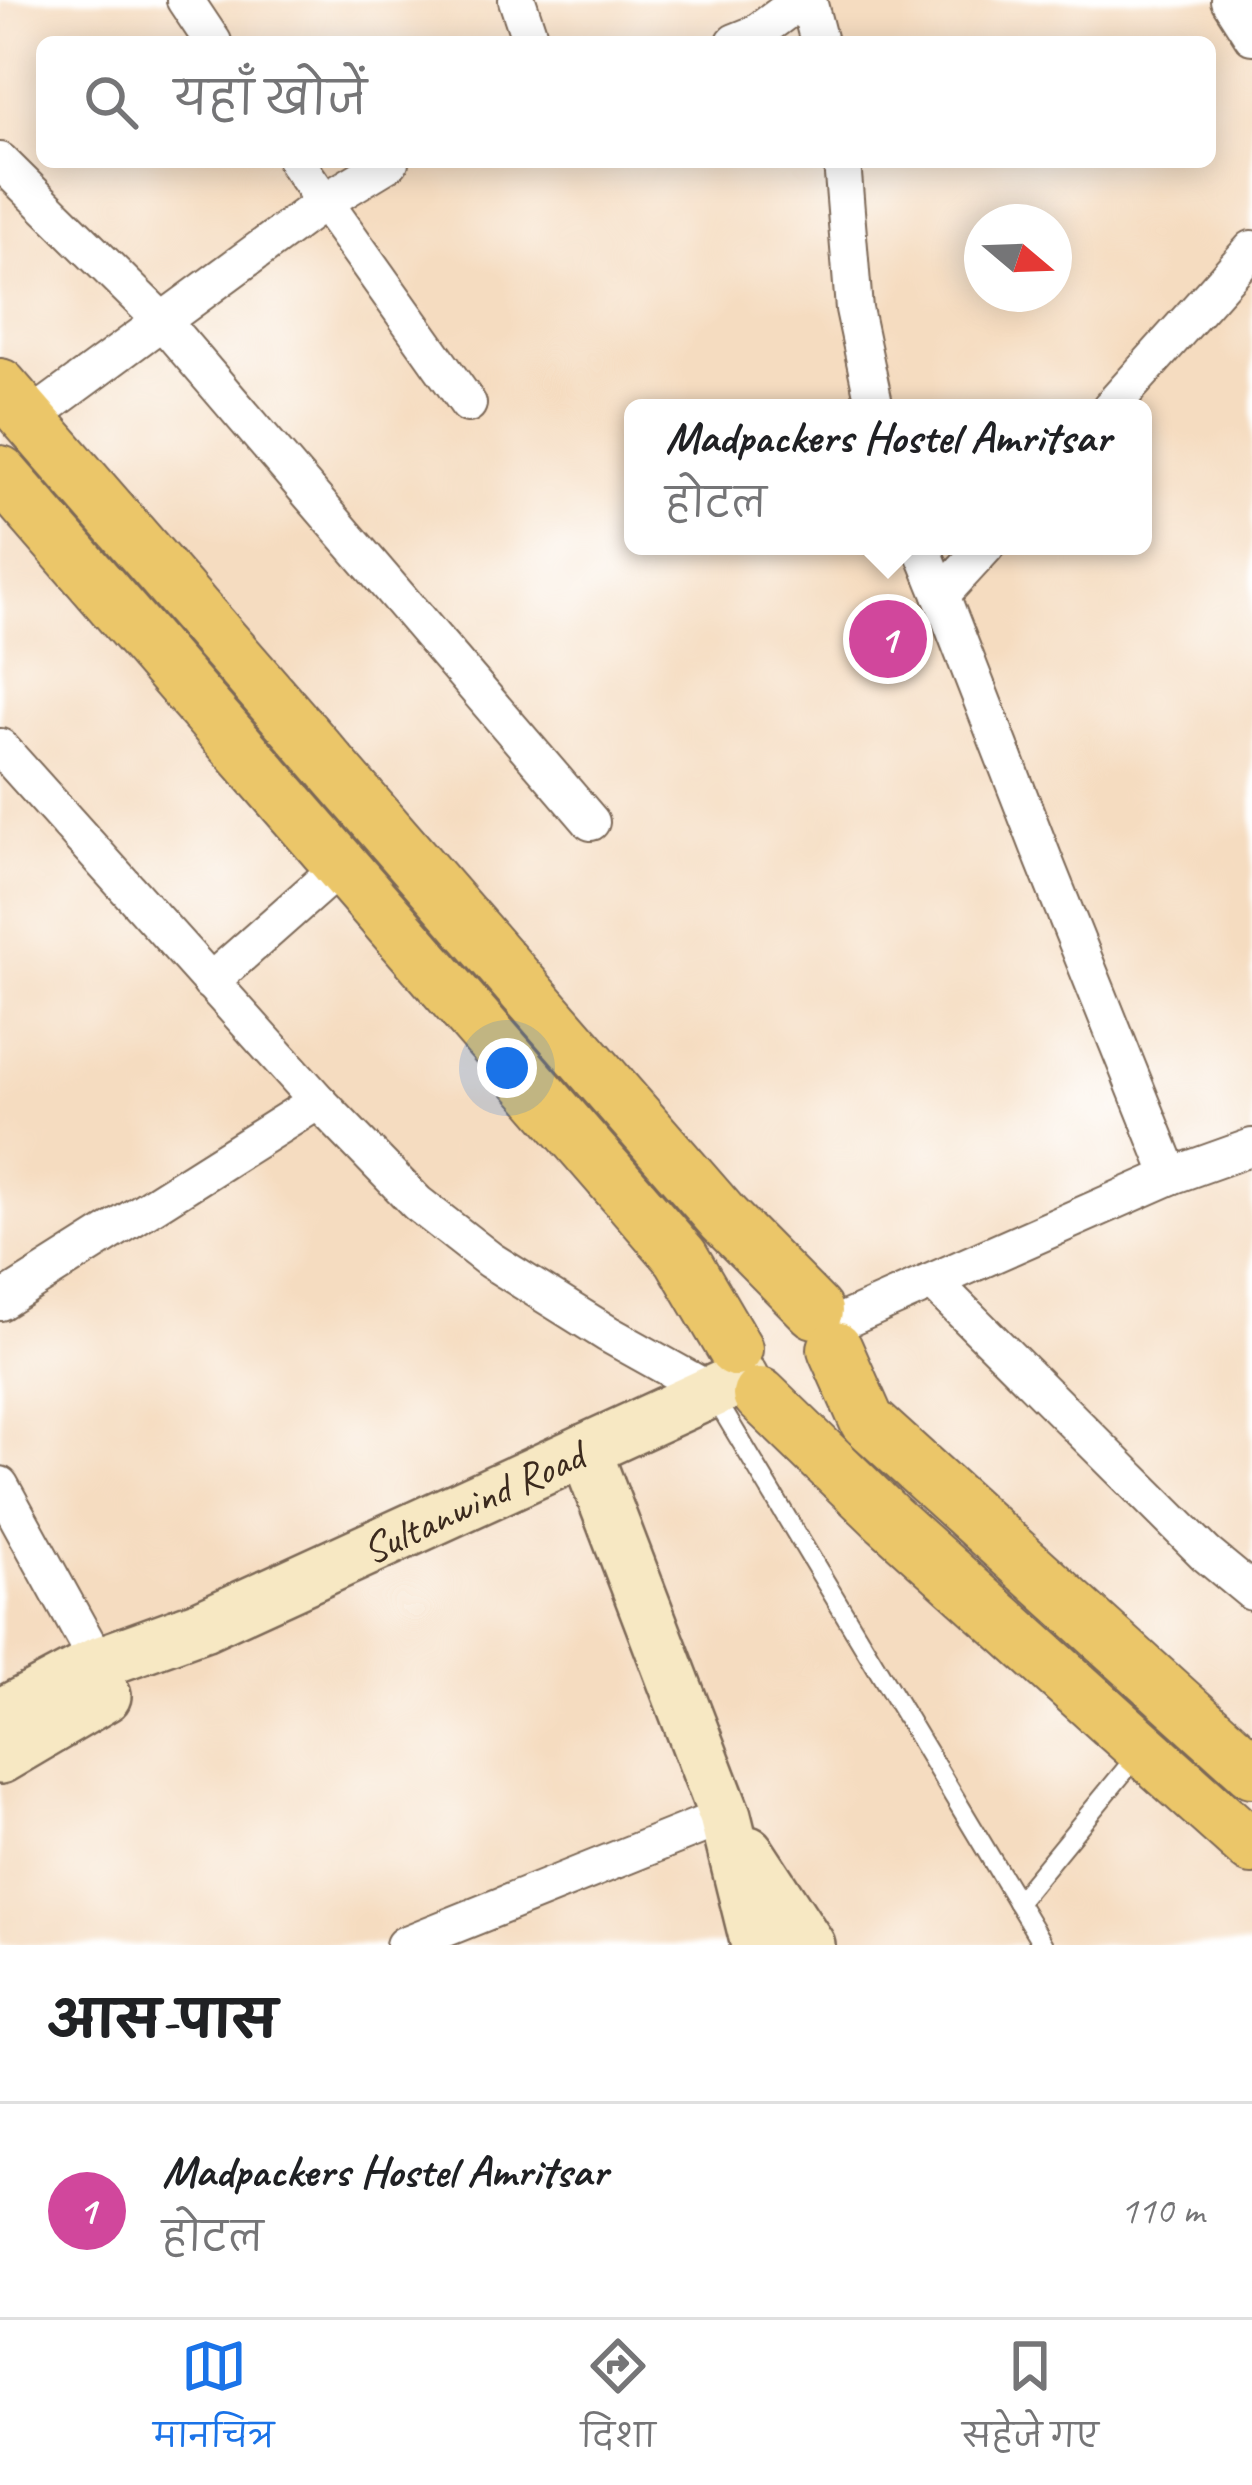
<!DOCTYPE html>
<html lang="hi">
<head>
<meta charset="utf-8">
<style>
  body { margin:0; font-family:Caveat,"Playpen Sans Deva",sans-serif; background:#f6f6f6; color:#202124 }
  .compass { position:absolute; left:964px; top:204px; width:108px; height:108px; border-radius:50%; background:#fff; box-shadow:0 6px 30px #0003; rotate:109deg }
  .you { position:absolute; left:507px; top:1068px; width:42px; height:42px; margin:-30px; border:9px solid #fff; border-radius:50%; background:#1a73e8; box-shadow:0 0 0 18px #1a73e833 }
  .badge { display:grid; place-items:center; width:78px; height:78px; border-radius:50%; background:#1a73e8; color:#fff; font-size:39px; font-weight:700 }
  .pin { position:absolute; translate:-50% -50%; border:6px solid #fff; box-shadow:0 3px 12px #0006 }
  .popup { position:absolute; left:624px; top:399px; width:528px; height:156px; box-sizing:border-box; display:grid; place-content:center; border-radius:18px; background:#fff; filter:drop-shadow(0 3px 9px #0005); font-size:39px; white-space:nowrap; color:#757577 }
  .popup b { font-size:45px; color:#202124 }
  .popup::after { content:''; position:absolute; left:50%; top:100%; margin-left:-24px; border:24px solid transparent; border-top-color:#fff }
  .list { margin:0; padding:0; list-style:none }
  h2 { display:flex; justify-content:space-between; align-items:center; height:156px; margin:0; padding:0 48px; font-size:51px }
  h2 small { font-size:39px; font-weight:400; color:#757577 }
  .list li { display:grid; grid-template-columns:78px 1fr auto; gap:36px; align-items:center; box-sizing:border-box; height:216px; padding:0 48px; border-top:3px solid #e0e0e0 }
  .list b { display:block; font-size:45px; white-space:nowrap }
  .list p { margin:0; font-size:39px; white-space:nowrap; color:#757577 }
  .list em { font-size:39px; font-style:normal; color:#757577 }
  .icon { flex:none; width:66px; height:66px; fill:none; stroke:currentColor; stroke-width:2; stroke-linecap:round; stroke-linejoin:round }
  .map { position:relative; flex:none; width:1252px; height:1945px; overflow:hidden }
  .search { position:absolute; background:#fff; box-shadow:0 6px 30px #0003; left:36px; right:36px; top:36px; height:132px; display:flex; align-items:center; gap:30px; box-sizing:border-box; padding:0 42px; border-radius:18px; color:#757577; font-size:45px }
  .sheet { height:372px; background:#fff }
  nav { display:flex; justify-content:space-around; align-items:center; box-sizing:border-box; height:168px; border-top:3px solid #e0e0e0; background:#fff; font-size:33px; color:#757577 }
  nav a { display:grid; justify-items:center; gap:6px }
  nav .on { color:#1a73e8 }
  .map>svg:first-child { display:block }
</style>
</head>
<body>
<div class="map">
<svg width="1252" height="1945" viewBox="0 0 1252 1945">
  <rect width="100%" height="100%" fill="#fff"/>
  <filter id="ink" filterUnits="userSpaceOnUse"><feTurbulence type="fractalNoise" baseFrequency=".00833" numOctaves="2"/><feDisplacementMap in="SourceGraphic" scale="24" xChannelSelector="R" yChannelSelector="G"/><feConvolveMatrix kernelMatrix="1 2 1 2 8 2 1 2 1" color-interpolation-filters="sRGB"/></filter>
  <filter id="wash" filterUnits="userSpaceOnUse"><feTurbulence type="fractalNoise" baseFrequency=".004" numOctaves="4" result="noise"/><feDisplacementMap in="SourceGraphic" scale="48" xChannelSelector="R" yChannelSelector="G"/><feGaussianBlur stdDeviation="2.7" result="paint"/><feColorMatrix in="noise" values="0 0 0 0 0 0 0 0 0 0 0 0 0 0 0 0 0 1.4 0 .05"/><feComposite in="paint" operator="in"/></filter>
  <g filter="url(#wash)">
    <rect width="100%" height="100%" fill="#f5dcc0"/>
  </g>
  <g filter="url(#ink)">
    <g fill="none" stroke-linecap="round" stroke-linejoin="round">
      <defs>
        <g id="lane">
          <polyline points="712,1393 1043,1945"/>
          <polyline points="1017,1902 1140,1752"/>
        </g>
        <g id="street">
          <polyline points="185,0 213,42"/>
          <polyline points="517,0 531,42"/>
          <polyline points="808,0 819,42"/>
          <polyline points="1229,0 1252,36"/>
          <polyline points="735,42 755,34 801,0"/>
          <polyline points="0,161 161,320 591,822"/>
          <polyline points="296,162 468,404"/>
          <polyline points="842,162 854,309 875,408"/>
          <polyline points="1110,408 1252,249"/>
          <polyline points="29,419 324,202 390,162"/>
          <polyline points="921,546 941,595"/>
          <polyline points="986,546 941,595 1044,860 1171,1176"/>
          <polyline points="0,747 318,1101 417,1203 490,1260 608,1334 712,1392"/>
          <polyline points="210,982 341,866"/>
          <polyline points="934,1283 1206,1554 1252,1592"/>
          <polyline points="0,1302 318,1101"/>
          <polyline points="829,1327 1171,1176 1252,1147"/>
          <polyline points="0,1485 98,1663"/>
          <polyline points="404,1945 725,1816"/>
        </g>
        <g id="secondary">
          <polyline points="585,1450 725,1816 757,1945"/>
          <path id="s1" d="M0,1715l98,-52 105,-38 539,-247"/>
          <polyline points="0,1758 105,1696"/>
          <polyline points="748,1852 809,1945"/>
        </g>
        <g id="primary">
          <polyline points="0,386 724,1219 815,1311"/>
          <polyline points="0,473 681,1257 735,1349"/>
          <polyline points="835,1349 867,1421 1252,1770"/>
          <polyline points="760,1395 888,1519 1252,1847"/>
        </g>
      </defs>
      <use href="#lane" stroke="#7c6857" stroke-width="22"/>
      <use href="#street" stroke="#7c6857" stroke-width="40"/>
      <use href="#secondary" stroke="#7c6857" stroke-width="56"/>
      <use href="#primary" stroke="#7c6857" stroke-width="58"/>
      <use href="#lane" stroke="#fff" stroke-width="18"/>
      <use href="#street" stroke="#fff" stroke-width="36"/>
      <use href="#secondary" stroke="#f7e8c3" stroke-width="51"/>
      <use href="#primary" stroke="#ebc669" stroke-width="54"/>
    </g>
  </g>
  <g text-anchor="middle" stroke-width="9" stroke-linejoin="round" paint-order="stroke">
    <g font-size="42" fill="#3b2a1e" stroke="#fff">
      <text dy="15" stroke="none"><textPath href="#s1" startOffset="519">Sultanwind Road</textPath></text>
    </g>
  </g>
</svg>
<svg class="compass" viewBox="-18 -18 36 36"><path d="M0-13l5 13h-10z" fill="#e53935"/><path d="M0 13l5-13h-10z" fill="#757577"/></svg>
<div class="you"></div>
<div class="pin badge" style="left:888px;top:639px;background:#d1479c">1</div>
<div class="popup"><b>Madpackers Hostel Amritsar</b>होटल</div>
<div class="search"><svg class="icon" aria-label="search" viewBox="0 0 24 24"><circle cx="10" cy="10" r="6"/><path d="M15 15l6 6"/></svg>यहाँ खोजें</div>
</div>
<section class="sheet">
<h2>आस-पास<small></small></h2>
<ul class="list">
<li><span class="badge" style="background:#d1479c">1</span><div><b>Madpackers Hostel Amritsar</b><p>होटल</p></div><em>110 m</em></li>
</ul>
</section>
<nav>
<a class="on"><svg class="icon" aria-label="map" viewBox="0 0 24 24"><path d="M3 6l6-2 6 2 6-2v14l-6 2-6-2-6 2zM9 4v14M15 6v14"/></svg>मानचित्र</a>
<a><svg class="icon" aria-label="directions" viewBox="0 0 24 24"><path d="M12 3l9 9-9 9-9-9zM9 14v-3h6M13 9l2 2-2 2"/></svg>दिशा</a>
<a><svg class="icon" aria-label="saved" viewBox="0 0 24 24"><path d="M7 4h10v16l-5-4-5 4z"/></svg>सहेजे गए</a>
</nav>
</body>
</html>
